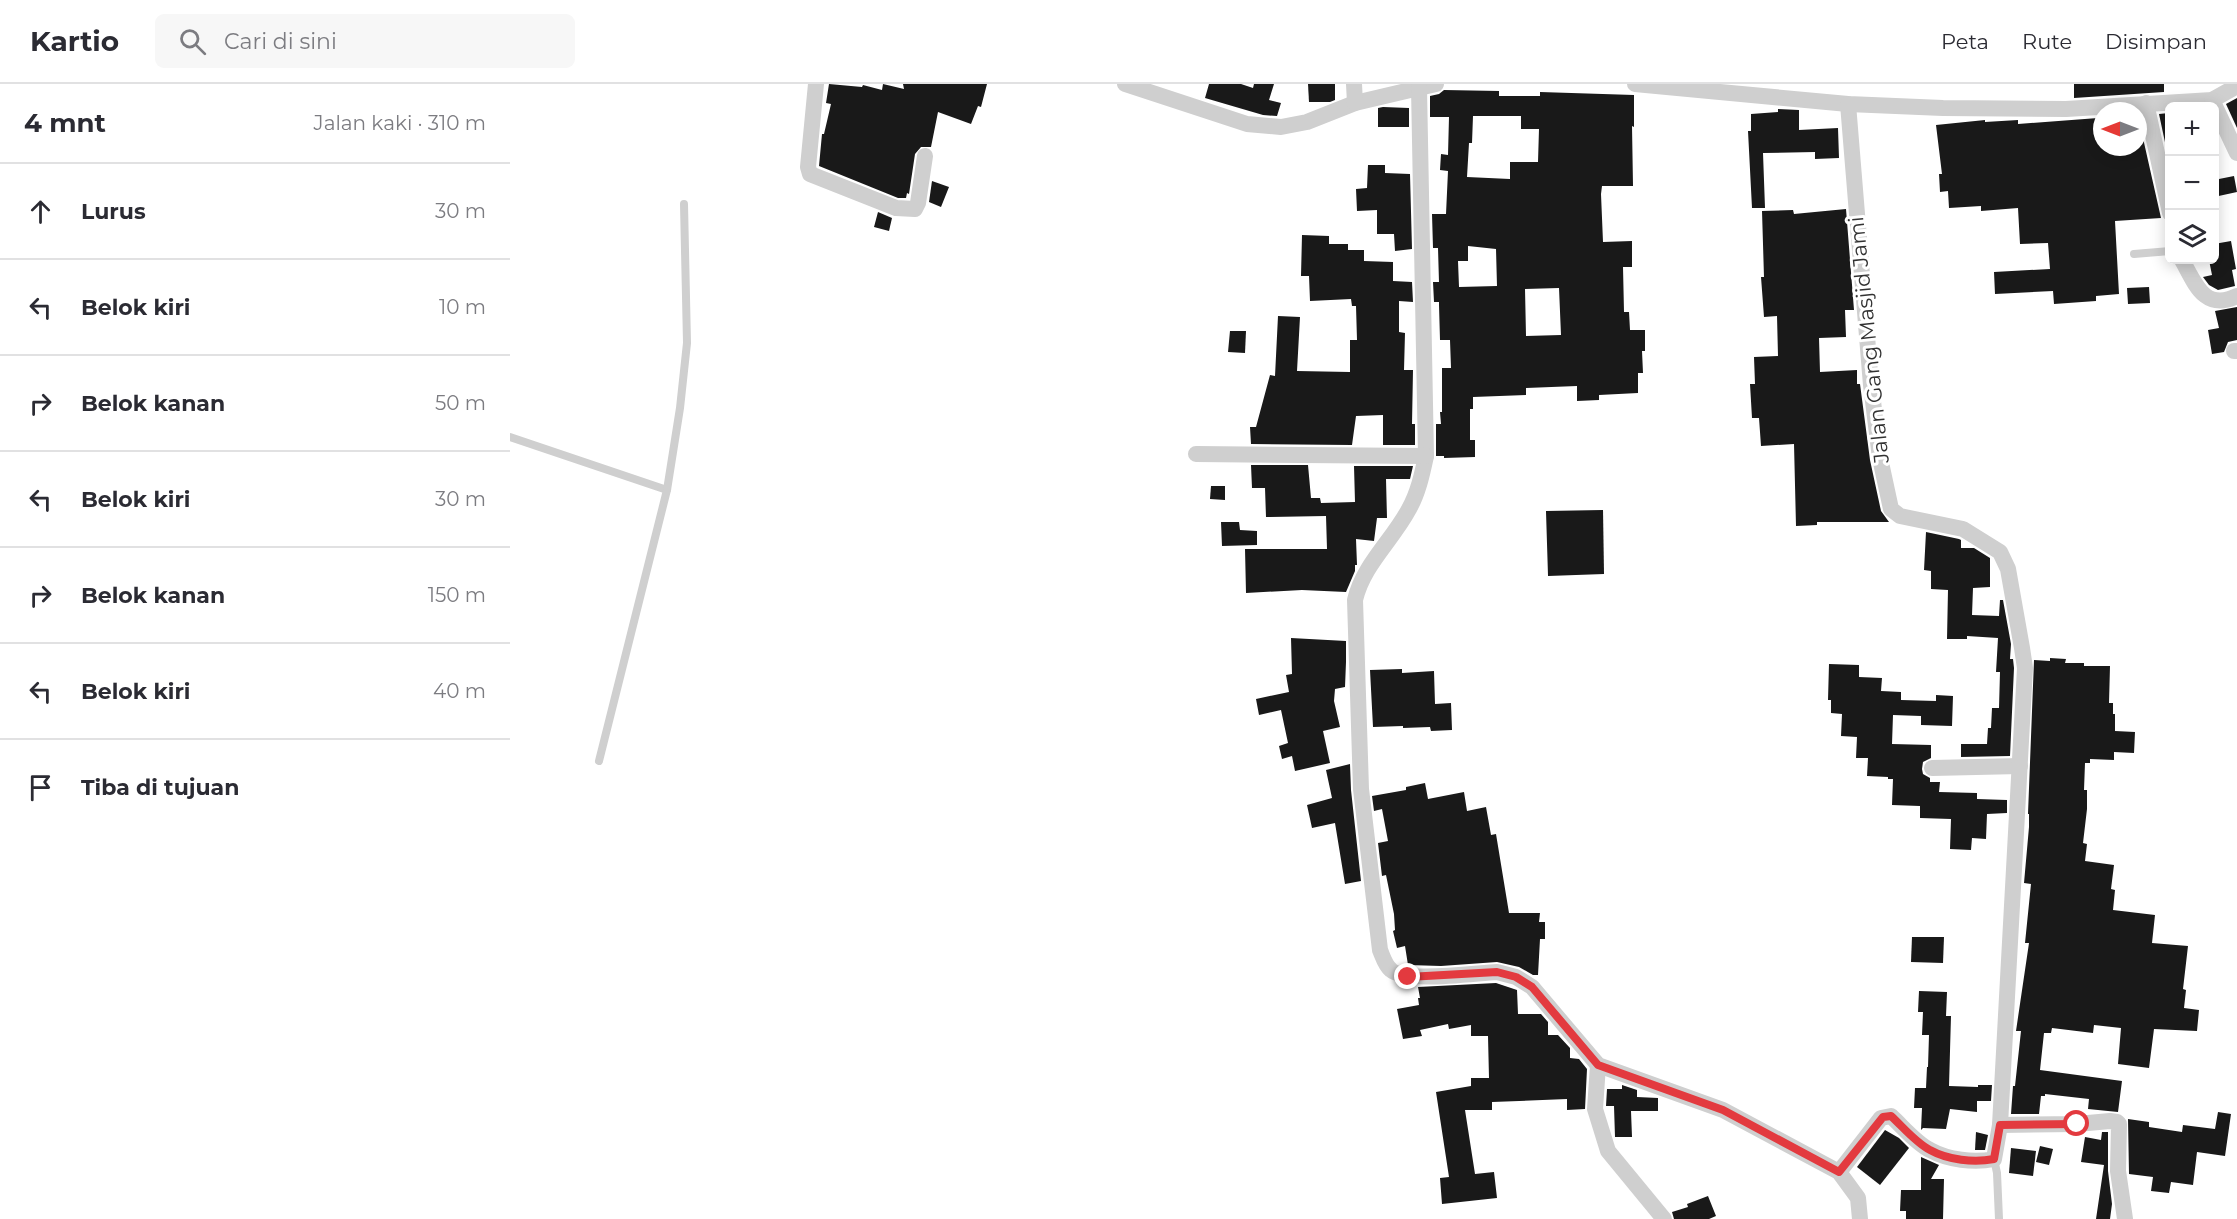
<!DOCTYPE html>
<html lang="id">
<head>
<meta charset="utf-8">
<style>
  body { margin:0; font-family:Montserrat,sans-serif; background:#f7f7f7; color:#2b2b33 }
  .controls { position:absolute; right:18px; top:18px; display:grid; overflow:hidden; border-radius:9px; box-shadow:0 3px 15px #0003 }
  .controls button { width:54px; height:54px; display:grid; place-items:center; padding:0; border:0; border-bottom:2px solid #e1e1e2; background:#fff; color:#2b2b33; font:30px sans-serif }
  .compass { position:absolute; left:1583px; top:18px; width:54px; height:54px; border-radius:50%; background:#fff; box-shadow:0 3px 15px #0003; rotate:270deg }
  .stop { position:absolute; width:18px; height:18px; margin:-14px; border:4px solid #e33a3f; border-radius:50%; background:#fff }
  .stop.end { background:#e33a3f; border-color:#fff; box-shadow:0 2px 6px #0008 }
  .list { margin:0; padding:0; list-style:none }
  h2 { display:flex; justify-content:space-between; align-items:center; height:78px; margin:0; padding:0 24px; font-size:26px }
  h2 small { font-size:20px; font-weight:400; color:#7c7c81 }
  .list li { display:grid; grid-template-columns:39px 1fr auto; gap:18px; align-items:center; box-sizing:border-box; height:96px; padding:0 24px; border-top:2px solid #e1e1e2 }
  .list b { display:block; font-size:22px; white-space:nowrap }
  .list em { font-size:20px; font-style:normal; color:#7c7c81 }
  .icon { flex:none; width:33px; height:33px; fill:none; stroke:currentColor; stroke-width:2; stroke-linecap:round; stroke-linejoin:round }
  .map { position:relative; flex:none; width:1727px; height:1135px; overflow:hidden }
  header { display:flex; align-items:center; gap:36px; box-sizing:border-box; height:84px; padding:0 30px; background:#fff; border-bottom:2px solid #e1e1e2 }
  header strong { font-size:28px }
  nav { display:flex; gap:33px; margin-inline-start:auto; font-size:21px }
  .search { width:420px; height:54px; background:#f7f7f7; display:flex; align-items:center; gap:15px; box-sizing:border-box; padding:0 21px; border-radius:9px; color:#7c7c81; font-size:22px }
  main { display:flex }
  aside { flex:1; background:#fff }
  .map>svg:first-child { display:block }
</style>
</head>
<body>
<header>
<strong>Kartio</strong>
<div class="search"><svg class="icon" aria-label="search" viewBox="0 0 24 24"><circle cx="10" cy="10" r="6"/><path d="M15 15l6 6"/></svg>Cari di sini</div>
<nav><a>Peta</a><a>Rute</a><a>Disimpan</a></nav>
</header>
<main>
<aside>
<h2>4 mnt<small>Jalan kaki · 310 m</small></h2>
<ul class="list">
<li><svg class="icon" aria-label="ahead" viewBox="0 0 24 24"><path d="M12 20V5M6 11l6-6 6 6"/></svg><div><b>Lurus</b></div><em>30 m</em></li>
<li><svg class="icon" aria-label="left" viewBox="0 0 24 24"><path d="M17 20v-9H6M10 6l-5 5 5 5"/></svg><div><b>Belok kiri</b></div><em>10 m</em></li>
<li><svg class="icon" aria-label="right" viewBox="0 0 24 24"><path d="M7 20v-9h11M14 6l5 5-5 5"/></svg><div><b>Belok kanan</b></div><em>50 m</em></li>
<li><svg class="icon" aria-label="left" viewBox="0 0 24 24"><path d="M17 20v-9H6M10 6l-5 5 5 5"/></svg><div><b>Belok kiri</b></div><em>30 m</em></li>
<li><svg class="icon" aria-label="right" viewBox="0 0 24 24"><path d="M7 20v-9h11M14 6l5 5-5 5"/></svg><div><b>Belok kanan</b></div><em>150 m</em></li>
<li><svg class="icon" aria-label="left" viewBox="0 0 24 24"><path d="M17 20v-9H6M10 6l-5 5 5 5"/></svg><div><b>Belok kiri</b></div><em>40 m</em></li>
<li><svg class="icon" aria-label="arrive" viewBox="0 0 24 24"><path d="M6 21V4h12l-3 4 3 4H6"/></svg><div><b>Tiba di tujuan</b></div></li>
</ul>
</aside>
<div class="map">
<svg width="1727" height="1135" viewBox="0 0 1727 1135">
  <rect width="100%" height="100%" fill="#fff"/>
  <g fill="#191919" fill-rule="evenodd">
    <polygon points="319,0 352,3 353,1 372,6 373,0 394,5 393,0 477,0 471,23 468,22 461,40 428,28 421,63 411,63 405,70 399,110 397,109 396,114 388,114 309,82 312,50 314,50 321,20 316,19"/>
    <polygon points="699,0 731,0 743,4 744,0 764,0 759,16 771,19 767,32 753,31 695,14"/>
    <polygon points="798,0 825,0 825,16 820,18 799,18"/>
    <polygon points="1564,0 1654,0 1654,8 1564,14"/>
    <path d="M934,6l55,1v5h41v-4l94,3v32l-2,-1 1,60h-31l-1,8 2,48 29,-1v26h-9l1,45h5l1,18h15v21h-3l1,22h-5v20l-39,2v5l-22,1v-15l-51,2v7l-53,2v12h-3v31h5v17l-31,1v-2h-8v-32h5l-1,-12h2v-44h9l-1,-28h-10l-1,-35v-3h-5l-1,-20h6l-1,-34h-5l-1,-34h14l2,-43 -8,-1 1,-16 7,1 1,-38h-19v-21l9,-2zM963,32h48v13h18l-1,33h-28v17l-43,-2 2,-34h3zM958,162l28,3 1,37 -38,1 -1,-26h10zM1049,204l2,47 -35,1 -1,-47z"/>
    <polygon points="1727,14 1727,44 1716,20"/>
    <polygon points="873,23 899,24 899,43 868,43 868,24"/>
    <polygon points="1268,25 1289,26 1289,46 1328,44 1329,74 1305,75 1305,68 1253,69 1255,124 1242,124 1238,47 1241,47 1241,30 1268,28"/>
    <polygon points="1659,29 1659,77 1649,30"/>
    <polygon points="1628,32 1651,134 1605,137 1609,210 1586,212 1586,217 1544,220 1543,207 1485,210 1484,188 1540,185 1538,159 1510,160 1508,124 1471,127 1471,122 1439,124 1438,107 1430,108 1429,90 1432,90 1426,41 1475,36 1475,38 1508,36 1508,40 1588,34 1592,63 1628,63"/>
    <polygon points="858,81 875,81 875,89 900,90 902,165 885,167 884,150 867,150 867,126 847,127 846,105 857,104"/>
    <polygon points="1724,92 1727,108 1704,113 1704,96"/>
    <polygon points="422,97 439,103 431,123 419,118"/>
    <polygon points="1336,125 1344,226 1335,226 1336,253 1309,254 1310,288 1347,286 1347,300 1350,300 1360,376 1371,427 1379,438 1307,438 1307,441 1286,442 1284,360 1251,362 1249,334 1242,334 1240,300 1245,300 1244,273 1268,272 1267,232 1254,233 1251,193 1254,193 1252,127 1283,126 1284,130"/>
    <polygon points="368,128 382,134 379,147 364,143"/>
    <polygon points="792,151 819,152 819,160 838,160 838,166 854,166 854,177 883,178 883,197 902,198 903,218 889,217 889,248 895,249 894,286 903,286 902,340 905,340 905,361 873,361 873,331 846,332 842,361 741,360 740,343 746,343 760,291 765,292 768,232 790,233 787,287 840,288 840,256 847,256 846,222 842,222 841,215 800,217 799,192 791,192"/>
    <polygon points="1721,157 1726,185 1722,186 1725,202 1708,206 1699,201 1693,193 1702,191 1699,176 1704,176 1704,160"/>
    <polygon points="1639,203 1640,219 1618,220 1617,204"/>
    <polygon points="1727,223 1727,256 1718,258 1714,268 1702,270 1698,246 1709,244 1705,227"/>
    <polygon points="720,247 736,247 735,269 718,268"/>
    <polygon points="741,381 798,381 801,414 810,414 811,419 845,418 844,382 903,382 900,395 876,395 877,434 867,434 864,457 846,455 847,481 845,481 845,487 836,508 792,506 736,509 735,465 817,465 816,432 756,433 755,404 742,404"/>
    <polygon points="701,402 715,402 715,416 700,415"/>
    <polygon points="1093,426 1094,490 1038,492 1036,427"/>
    <polygon points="711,438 729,438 730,446 747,447 747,461 712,462"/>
    <polygon points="1416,448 1449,455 1451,456 1451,464 1464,464 1480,474 1480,503 1463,504 1462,531 1489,532 1490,516 1493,516 1501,560 1500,575 1503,575 1504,584 1500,672 1451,673 1451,660 1477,660 1478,644 1481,644 1482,624 1489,624 1490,588 1486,588 1488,554 1457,552 1457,555 1437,555 1438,506 1421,505 1421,487 1414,486"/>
    <polygon points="781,554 836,557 836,578 835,603 825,605 824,617 830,643 813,647 820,679 785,687 782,672 772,675 769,662 778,659 771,626 749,631 746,615 779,608 776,591 782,590"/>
    <polygon points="1540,574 1556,575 1555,579 1574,579 1574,582 1600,582 1599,619 1603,619 1603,630 1605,630 1605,647 1625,648 1624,669 1604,668 1604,676 1580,675 1580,679 1575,679 1574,706 1577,706 1577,725 1573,759 1577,760 1575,777 1604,781 1601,805 1605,806 1603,826 1645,831 1642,859 1678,862 1673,905 1676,906 1674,924 1689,926 1687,947 1644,945 1639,984 1608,980 1611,944 1584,941 1583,949 1542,944 1541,949 1534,949 1530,986 1612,997 1608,1028 1578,1025 1579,1015 1535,1010 1535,1012 1531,1012 1529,1030 1501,1030 1503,1002 1505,1002 1511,947 1506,947 1519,859 1515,859 1521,800 1514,799 1519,743 1519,730 1518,730 1524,576 1540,577"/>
    <polygon points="1319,580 1349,581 1349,593 1372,594 1371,607 1391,608 1391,616 1426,617 1426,611 1443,612 1442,642 1411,641 1411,632 1383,631 1382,660 1421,661 1421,674 1413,678 1412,685 1413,690 1420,694 1420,698 1430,698 1429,708 1467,709 1467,715 1497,716 1497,729 1477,730 1476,755 1462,754 1461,766 1440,765 1441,735 1410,734 1410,722 1382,721 1383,695 1378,695 1378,693 1357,692 1358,674 1346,674 1347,653 1331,652 1332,630 1321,629 1321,616 1318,616"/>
    <polygon points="892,585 892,589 924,587 925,620 941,619 942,646 921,647 920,643 893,644 893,642 863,643 860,586"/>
    <polygon points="840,680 841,706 851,797 835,800 825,739 802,744 797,721 822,714 816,686"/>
    <polygon points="915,699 918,715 954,708 957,727 976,723 981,751 986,750 999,829 1030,829 1029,838 1035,838 1035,855 1030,855 1028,891 1023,891 1009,883 987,878 931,882 898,881 895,862 887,864 883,847 885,846 884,830 876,791 872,792 868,759 878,757 872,725 864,727 862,712 896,706 896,703"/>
    <polygon points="1402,853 1434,853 1433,879 1401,878"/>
    <polygon points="986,899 1007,906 1008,930 1031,930 1038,938 1038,951 1048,951 1060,964 1060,974 1069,975 1077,985 1075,1025 1057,1026 1057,1015 982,1018 982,1026 955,1026 965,1090 984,1088 987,1114 932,1120 930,1094 939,1093 926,1008 961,1002 961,994 979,994 978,952 961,952 961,941 939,945 938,940 910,946 912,952 893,955 887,925 909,921 908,914 910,914 908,903"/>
    <polygon points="1409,907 1437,908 1436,932 1441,932 1439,1002 1468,1003 1468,1001 1482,1001 1481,1017 1467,1017 1467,1028 1440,1025 1436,1045 1413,1044 1411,1046 1412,1024 1404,1024 1405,1004 1416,1004 1417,983 1418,983 1419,951 1412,951 1413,928 1408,928"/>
    <polygon points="1112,1001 1127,1006 1127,1013 1148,1014 1148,1027 1121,1027 1122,1053 1105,1053 1104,1022 1096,1022 1097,1005 1112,1005"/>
    <polygon points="1708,1028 1721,1030 1715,1072 1687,1068 1683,1101 1661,1098 1659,1109 1641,1107 1643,1093 1619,1090 1618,1035 1639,1038 1639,1043 1672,1048 1673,1041 1705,1045"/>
    <polygon points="1375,1046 1389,1054 1399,1064 1370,1101 1347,1083"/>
    <polygon points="1466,1048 1478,1051 1475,1066 1465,1066"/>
    <polygon points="1592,1048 1598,1048 1598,1087 1602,1120 1600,1135 1586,1135 1594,1081 1571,1078 1575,1053 1591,1056"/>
    <polygon points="1530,1062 1543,1065 1539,1081 1526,1078"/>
    <polygon points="1501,1064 1526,1067 1523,1092 1499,1089"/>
    <polygon points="1411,1073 1429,1081 1421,1095 1434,1095 1433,1135 1396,1135 1396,1127 1390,1127 1391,1106 1411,1106"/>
    <polygon points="1198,1112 1206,1132 1199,1135 1164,1135 1162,1128 1178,1123 1177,1120"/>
  </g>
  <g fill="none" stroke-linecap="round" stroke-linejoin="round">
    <g stroke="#cfcfcf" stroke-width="8">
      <polyline points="1624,170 1660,167"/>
      <polyline points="0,353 157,406"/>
      <polyline points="89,677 157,406 170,324 177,259 174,120"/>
      <polyline points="1484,1075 1487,1089 1489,1135"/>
    </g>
    <g stroke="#cfcfcf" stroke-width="16">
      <polyline points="306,0 298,83 300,90 386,124 405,125 408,119 415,72"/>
      <polyline points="615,0 737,40 771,43 797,38 845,19 926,0"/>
      <polyline points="844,0 845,19"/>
      <polyline points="1125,0 1338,20 1433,24 1556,25 1702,16 1727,2"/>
      <path d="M909,4l7,368c-4,19 -8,37 -17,53 -17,32 -46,56 -54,91l6,189 19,161c3,7 5,15 11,20 14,13 84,3 106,2l19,5 16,10 66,78 125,45 116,62 19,26 2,21"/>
      <polyline points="1702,16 1727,69"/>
      <polyline points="1636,19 1660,129"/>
      <path d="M1672,176c13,23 22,52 55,36"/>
      <polyline points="1724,267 1727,267"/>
      <polyline points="686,370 916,372"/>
      <polyline points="1422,684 1510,682"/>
      <polyline points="1088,981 1085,1025 1098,1067 1154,1135"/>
      <polyline points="1490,1041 1567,1040 1600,1037 1607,1038 1609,1040 1608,1087 1615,1135"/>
      <path d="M1329,1088l42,-54 10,-2c12,11 25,27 39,34 18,10 44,13 64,9l6,-34 25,-457 -3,-20 -14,-79 -8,-17 -37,-23 -63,-13 -9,-7 -11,-51 -9,-73 -23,-281"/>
    </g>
  </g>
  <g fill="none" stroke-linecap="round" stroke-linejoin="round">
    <path stroke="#e33a3f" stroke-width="8" d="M898,893l89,-5 19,5 16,10 66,78 125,45 116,62 44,-55 8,-1c12,11 25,27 39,34 18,10 44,13 64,9l6,-34 77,-1"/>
  </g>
  <g text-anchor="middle" stroke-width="6" stroke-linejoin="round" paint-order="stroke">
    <g font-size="21" fill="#323232" stroke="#fff">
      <text transform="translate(1359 256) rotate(-96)" y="7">Jalan Gang Masjid Jami</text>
    </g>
  </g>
</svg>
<div class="controls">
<button>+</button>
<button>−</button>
<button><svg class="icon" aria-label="layers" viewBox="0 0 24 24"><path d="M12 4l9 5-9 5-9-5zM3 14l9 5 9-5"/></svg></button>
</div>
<svg class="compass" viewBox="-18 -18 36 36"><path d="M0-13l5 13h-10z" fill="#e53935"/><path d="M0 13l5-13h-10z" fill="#7c7c81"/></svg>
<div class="stop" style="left:1567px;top:1040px"></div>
<div class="stop end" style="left:898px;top:893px"></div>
</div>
</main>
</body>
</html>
